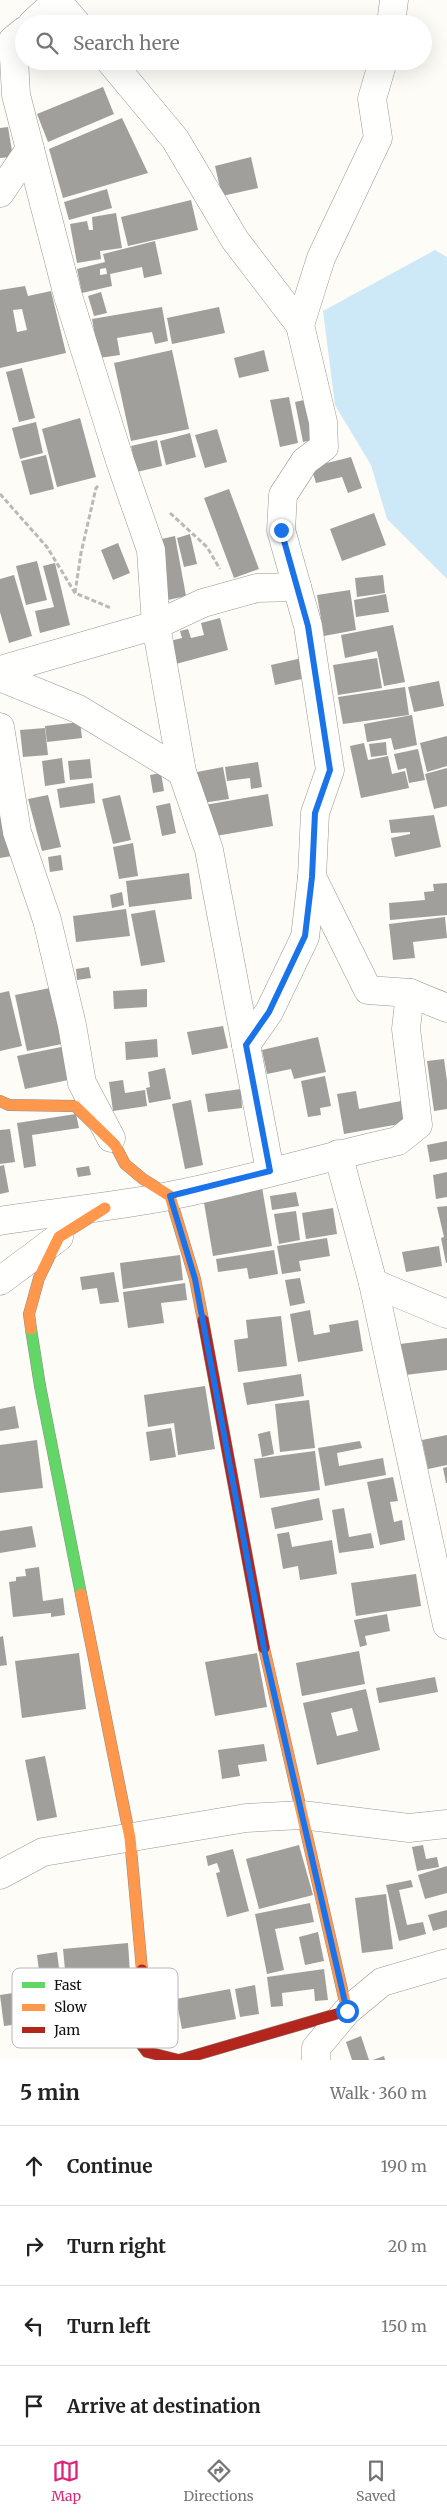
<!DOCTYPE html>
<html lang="en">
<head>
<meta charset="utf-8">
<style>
  body { margin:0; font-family:Merriweather,serif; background:#f2f2f2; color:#222 }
  .stop { position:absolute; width:15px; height:15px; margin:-11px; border:4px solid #1a73e8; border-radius:50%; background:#fff }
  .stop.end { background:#1a73e8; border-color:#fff; box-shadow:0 1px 5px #0008 }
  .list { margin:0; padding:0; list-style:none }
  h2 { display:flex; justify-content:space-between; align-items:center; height:65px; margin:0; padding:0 20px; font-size:21px }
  h2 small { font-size:16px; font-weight:400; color:#767676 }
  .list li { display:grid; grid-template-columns:32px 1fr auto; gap:15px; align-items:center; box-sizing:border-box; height:80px; padding:0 20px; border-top:1px solid #e0e0e0 }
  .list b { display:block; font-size:19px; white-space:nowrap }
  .list em { font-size:16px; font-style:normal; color:#767676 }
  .icon { flex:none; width:28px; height:28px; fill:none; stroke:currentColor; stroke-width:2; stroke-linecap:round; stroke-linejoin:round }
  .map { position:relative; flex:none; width:447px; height:2060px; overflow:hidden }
  .search { position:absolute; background:#fff; box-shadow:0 5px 20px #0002; left:15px; right:15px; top:15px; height:55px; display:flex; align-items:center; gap:12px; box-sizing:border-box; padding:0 18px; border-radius:28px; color:#767676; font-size:19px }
  .sheet { height:385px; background:#fff }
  nav { display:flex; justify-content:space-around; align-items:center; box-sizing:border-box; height:70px; border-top:1px solid #e0e0e0; background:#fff; font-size:14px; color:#767676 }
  nav a { display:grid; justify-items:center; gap:2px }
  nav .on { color:#db2777 }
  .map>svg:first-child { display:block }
</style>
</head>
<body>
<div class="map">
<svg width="447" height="2060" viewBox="0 0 447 2060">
  <rect width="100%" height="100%" fill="#fdfcf7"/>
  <polygon fill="#cde8f7" points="435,250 447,257 447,579 387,519 371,465 335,405 323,311"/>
  <g fill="#a19f9c" fill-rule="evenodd">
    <polygon points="103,87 114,114 48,142 37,114"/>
    <polygon points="122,118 148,173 63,198 49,149"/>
    <polygon points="8,127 13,157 0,158 0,128"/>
    <polygon points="251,157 258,188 222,196 215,166"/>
    <polygon points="107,189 112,208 69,220 64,202"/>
    <polygon points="191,200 198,230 128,246 121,217"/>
    <polygon points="116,213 122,248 100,251 101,259 77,263 70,224 87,221 89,230 93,230 92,217"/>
    <path d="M155,241l7,33 -18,4 -2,-11 -32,7 2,12 -30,7 -5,-24 28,-7 -2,-8zM106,268l1,6 -7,1v-6z"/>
    <path d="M25,286l3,10 23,-5 15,62 -66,15v-78zM22,309l5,21 -10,2 -4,-22z"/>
    <polygon points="101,292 107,313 94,316 88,296"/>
    <polygon points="162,307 168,341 155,344 152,332 117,338 120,355 99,358 92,319"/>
    <polygon points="219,307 225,333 172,344 167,318"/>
    <polygon points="172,350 189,429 131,441 114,363"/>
    <polygon points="264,350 269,371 239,378 234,358"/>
    <polygon points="22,368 35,418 19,422 6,372"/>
    <polygon points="289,397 298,443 280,447 270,400"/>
    <polygon points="309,399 317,439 303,442 295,402"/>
    <polygon points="80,418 96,477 57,487 42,429"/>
    <polygon points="36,422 43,453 20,459 12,428"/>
    <polygon points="217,429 227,462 205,468 195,435"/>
    <polygon points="190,433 196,457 166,465 160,441"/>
    <polygon points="157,440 162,466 137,472 131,446"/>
    <polygon points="46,455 54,489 30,495 21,461"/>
    <polygon points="351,457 362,488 348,493 342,477 316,483 311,467"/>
    <polygon points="229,489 259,569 234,578 204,498"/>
    <polygon points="374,513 386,545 342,561 330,529"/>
    <polygon points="190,534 197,564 184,567 177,538"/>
    <polygon points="175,536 186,596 168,600 157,540"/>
    <polygon points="118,543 130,573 113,580 101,550"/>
    <polygon points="37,561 47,600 26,605 16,566"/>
    <polygon points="55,563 70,625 40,633 35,611 54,607 43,566"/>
    <polygon points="14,575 32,636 9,643 0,612 0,579"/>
    <polygon points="383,575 385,593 357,597 355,578"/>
    <polygon points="350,590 356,630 324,636 317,595"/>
    <polygon points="386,594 389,612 356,617 354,600"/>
    <polygon points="220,618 228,650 172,665 166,642 182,638 180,631 188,629 191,638 204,635 201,623"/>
    <polygon points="393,625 405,682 384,686 377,651 345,658 341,635"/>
    <polygon points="302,658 306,678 275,685 271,665"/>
    <polygon points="377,658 382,688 338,695 333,665"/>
    <polygon points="439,681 444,706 414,712 408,687"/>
    <polygon points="405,687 409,715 343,724 338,697"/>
    <polygon points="412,715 417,745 394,750 391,738 367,742 364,724"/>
    <polygon points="80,722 82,738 47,742 45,726"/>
    <polygon points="45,728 48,755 23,757 20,730"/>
    <polygon points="447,736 447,766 427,772 420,743"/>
    <polygon points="386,742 387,755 371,757 369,744"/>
    <polygon points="364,743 368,760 388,756 392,774 405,771 409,788 361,798 350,746"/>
    <polygon points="418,749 425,780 409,783 406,768 398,770 394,754"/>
    <polygon points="62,758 65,783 45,786 42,761"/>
    <polygon points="90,759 92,778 70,780 68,761"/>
    <polygon points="258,762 262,787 251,789 250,778 227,781 225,767"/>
    <polygon points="223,767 229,799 202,803 197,772"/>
    <polygon points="447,768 447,806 434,809 425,774"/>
    <polygon points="161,773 164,791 153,793 150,775"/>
    <polygon points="93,783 95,803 60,808 57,789"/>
    <polygon points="268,794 273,826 210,837 205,805"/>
    <polygon points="48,795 61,847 42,851 28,799"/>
    <polygon points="120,795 131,840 113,844 102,799"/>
    <polygon points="0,797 12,856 0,858"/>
    <polygon points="170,803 176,833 162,836 156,806"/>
    <polygon points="434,815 441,847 395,857 391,838 410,834 410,832 391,833 389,820"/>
    <polygon points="133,843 138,876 119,879 113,847"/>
    <polygon points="61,855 63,870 50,872 48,857"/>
    <polygon points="189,873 192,899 129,907 126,881"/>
    <polygon points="447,883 447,915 390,920 389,903 425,900 424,892 434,891 433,884"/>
    <polygon points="122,892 124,905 112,908 110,895"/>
    <polygon points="126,909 130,936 76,942 73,916"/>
    <polygon points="155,910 165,962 141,966 131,914"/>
    <polygon points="445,917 447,938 413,942 415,958 393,960 389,924"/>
    <polygon points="89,967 91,978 77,980 76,969"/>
    <polygon points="50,988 62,1044 27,1051 15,995"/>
    <polygon points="147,989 147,1007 114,1009 113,991"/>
    <polygon points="9,991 22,1046 0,1051 0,993"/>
    <polygon points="223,1026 228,1048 192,1055 187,1032"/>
    <polygon points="318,1037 326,1072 294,1079 291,1069 267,1074 262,1050"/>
    <polygon points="157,1039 158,1057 126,1060 125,1042"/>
    <polygon points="66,1046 73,1079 25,1089 17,1056"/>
    <polygon points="444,1059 447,1081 447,1109 434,1111 427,1061"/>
    <polygon points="165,1068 171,1099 149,1103 146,1088 150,1087 148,1072"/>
    <polygon points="325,1076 331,1106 320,1108 321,1115 308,1117 301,1081"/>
    <polygon points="123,1080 125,1093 145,1090 147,1106 113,1111 109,1082"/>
    <polygon points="241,1089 242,1108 208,1112 205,1094"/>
    <polygon points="356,1091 359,1109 401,1101 405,1123 344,1134 337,1094"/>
    <polygon points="191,1100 203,1165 185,1169 172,1104"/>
    <polygon points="76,1114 79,1128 32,1135 36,1166 24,1168 17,1123"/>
    <polygon points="10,1129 15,1162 0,1164 0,1130"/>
    <polygon points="447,1141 447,1159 430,1162 427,1145"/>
    <polygon points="4,1165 9,1192 0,1194 0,1166"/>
    <polygon points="89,1166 91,1175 78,1177 76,1168"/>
    <polygon points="447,1172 447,1197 436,1199 433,1175"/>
    <polygon points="262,1187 272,1246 213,1256 203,1197"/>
    <polygon points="296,1192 299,1206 272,1210 270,1196"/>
    <polygon points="447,1206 447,1263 446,1263 441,1238 444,1237 437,1207"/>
    <polygon points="333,1208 337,1234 306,1239 302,1213"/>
    <polygon points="296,1211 300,1240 279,1244 274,1214"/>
    <polygon points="327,1238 330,1256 299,1261 301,1271 282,1274 277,1246"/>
    <polygon points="439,1246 442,1266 406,1272 402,1252"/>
    <polygon points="274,1250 278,1274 249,1279 247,1268 218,1272 216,1259"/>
    <polygon points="180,1255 183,1280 123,1289 120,1263"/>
    <polygon points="114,1272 119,1302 100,1304 97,1288 82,1290 80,1277"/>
    <polygon points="300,1278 305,1303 290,1306 285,1280"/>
    <polygon points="185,1283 187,1300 161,1303 164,1323 128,1328 123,1292"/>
    <polygon points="310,1310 314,1335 330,1332 329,1325 358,1320 363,1351 298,1362 290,1314"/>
    <polygon points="281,1316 287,1366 238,1372 234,1340 248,1338 246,1320"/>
    <polygon points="447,1338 447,1370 405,1375 400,1344"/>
    <polygon points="301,1374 304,1396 247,1405 243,1383"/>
    <polygon points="205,1386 215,1449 178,1455 174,1423 148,1427 144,1395"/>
    <polygon points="309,1400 315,1448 280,1452 275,1404"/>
    <polygon points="15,1406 19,1428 0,1431 0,1409"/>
    <polygon points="171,1428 176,1457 150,1461 146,1432"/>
    <polygon points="270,1431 274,1454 262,1457 258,1434"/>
    <polygon points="447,1435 447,1465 428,1469 422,1440"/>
    <polygon points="37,1440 43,1488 0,1493 0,1445"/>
    <polygon points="360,1441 362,1448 337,1453 339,1466 383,1458 386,1475 325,1486 318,1448"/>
    <polygon points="315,1451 320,1490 260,1498 254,1459"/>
    <polygon points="447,1467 447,1483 446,1483 443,1468"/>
    <polygon points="393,1477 398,1501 390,1502 394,1522 402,1520 405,1540 380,1545 367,1482"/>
    <polygon points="319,1498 323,1520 275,1529 271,1508"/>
    <polygon points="344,1508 349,1537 371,1533 374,1548 339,1553 332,1510"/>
    <polygon points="32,1526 36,1547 0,1553 0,1531"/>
    <polygon points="289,1532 292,1547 332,1540 337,1574 300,1580 298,1566 283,1569 277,1534"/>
    <polygon points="39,1567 43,1601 63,1598 65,1615 51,1617 51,1613 13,1617 9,1582 16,1581 16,1577 26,1576 25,1569"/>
    <polygon points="416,1574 421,1606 356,1616 351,1583"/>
    <polygon points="387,1614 390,1631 365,1636 367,1645 360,1647 354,1620"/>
    <polygon points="3,1636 7,1665 0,1666 0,1637"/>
    <polygon points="359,1651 365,1684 302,1696 296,1663"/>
    <polygon points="79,1653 86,1709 22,1718 15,1661"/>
    <polygon points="257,1653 267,1707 215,1716 205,1662"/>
    <polygon points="435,1677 438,1692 379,1703 376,1688"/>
    <path d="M366,1689l14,61 -63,15 -14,-62zM352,1708l6,23 -21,5 -6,-23z"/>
    <polygon points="264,1744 267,1761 238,1765 240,1776 222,1779 218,1750"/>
    <polygon points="45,1756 57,1817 37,1821 25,1760"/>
    <polygon points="299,1845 313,1895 259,1909 246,1859"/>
    <polygon points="423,1845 426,1859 437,1857 439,1867 417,1871 412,1847"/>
    <polygon points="233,1849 249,1911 227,1917 216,1873 220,1872 217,1863 208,1866 206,1856"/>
    <polygon points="447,1866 447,1893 425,1899 418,1875"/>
    <polygon points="411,1880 413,1887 399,1890 407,1925 423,1922 426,1934 399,1941 386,1885"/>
    <polygon points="386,1894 393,1949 362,1953 355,1898"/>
    <polygon points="310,1903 314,1922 275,1929 284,1970 267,1974 255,1914"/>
    <polygon points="447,1910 447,1927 433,1931 428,1915"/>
    <polygon points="318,1932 324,1961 305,1965 299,1937"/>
    <polygon points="128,1943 130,1973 66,1980 63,1949"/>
    <polygon points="57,1952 65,2016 45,2018 37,1955"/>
    <polygon points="324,1969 328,2000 315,2001 314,1989 282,1993 283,2006 271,2007 267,1977"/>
    <polygon points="255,1985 259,2014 240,2017 235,1989"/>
    <polygon points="230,1989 236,2019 182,2029 176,1999"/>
    <polygon points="13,1993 19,2024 4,2026 0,1995"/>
    <polygon points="361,2036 369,2060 352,2060 346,2042"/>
    <polygon points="384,2056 385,2060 373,2060"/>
  </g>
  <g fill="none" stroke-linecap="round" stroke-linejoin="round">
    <defs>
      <g id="street">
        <polyline points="57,1 77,24"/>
        <polyline points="32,24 58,0"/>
        <polyline points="391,24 394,0"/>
        <polyline points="24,31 13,40 16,95 68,296 120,461 151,550 156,625 203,603 257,588 297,587"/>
        <polyline points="110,61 175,139 235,240 300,325"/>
        <polyline points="383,61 372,99 378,138 321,258 300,325 323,422 324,447 305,461 283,495 281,530 308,626 330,770 315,813 312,877 368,990 410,993"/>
        <polyline points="0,193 30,149"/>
        <polyline points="0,670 156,625 182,772 209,850 270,1171"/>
        <polyline points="0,677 78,709 182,772"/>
        <polyline points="0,727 17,832 47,920 72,1025 82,1083 111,1138"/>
        <polyline points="246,1045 269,1012 305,937 312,877"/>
        <polyline points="338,1154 373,1283 447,1625"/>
        <path d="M0,1221c56,-9 113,-14 169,-25 77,-15 152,-38 229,-55l20,-16 -12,-96 4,-36 37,15"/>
        <polyline points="0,1281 59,1237"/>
        <polyline points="373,1283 447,1314"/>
        <polyline points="0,1875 43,1852 246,1818 302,1815 409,1828 447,1824"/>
        <polyline points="316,2060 316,2048 347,2011 382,1982 447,1963"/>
      </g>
      <polyline id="fast" points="31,1329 40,1386 81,1594"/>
      <g id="slow">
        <polyline points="0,1101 9,1105 75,1106 115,1145 125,1164 143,1179 170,1196 195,1279 203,1320"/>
        <polyline points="31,1329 29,1314 39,1278 59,1237 105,1208"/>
        <polyline points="81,1594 130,1838 142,1970"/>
        <polyline points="264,1648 347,2011 340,2013"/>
      </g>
      <g id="jam">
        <polyline points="203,1320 264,1648"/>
        <polyline points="142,1970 144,1991 128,2027 147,2052 179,2060 340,2013"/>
      </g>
    </defs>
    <use href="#street" stroke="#979795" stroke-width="29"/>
    <use href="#fast" stroke="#8e8d8b" stroke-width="12"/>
    <use href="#slow" stroke="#8e8d8b" stroke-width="12"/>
    <use href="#jam" stroke="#8e8d8b" stroke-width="12"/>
    <g stroke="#b9b9b8" stroke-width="3" stroke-dasharray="5 2.5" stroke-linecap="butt">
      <polyline points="0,494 47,547 75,593 111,608"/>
      <polyline points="170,513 207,547 220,569"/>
      <polyline points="75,593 81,553 96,488 99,485"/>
    </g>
    <use href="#street" stroke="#fffffe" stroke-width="28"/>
    <use href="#fast" stroke="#63d668" stroke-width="11"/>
    <use href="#slow" stroke="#ff974d" stroke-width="11"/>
    <use href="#jam" stroke="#b3261e" stroke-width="11"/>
  </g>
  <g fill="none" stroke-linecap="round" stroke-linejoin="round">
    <polyline stroke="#1a73e8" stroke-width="6" points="281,530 308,626 330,770 315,813 312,877 305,936 269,1012 246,1045 270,1171 170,1196 195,1279 265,1654 347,2011"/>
  </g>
  <rect x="12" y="1968" width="166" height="80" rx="8" fill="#fff" stroke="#b8b8b8" stroke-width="1"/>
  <rect x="22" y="1982" width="23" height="6" fill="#63d668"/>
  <rect x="22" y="2004" width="23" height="7" fill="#ff974d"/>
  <rect x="22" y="2027" width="23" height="6" fill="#b3261e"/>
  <g font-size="14" fill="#111">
    <text x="54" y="1990">Fast</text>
    <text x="54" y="2012">Slow</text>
    <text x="54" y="2035">Jam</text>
  </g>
</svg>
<div class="stop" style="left:347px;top:2011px"></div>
<div class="stop end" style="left:281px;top:530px"></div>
<div class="search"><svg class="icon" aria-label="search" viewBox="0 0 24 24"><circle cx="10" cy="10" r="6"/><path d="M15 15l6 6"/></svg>Search here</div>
</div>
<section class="sheet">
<h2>5 min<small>Walk · 360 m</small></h2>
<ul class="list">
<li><svg class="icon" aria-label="ahead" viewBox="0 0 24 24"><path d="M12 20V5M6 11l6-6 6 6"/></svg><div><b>Continue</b></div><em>190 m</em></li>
<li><svg class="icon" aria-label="right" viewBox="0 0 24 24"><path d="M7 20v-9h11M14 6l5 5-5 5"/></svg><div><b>Turn right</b></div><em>20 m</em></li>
<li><svg class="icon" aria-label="left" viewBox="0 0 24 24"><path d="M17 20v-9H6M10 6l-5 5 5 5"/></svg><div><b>Turn left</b></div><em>150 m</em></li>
<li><svg class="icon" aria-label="arrive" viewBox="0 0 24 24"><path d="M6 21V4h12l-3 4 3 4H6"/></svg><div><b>Arrive at destination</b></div></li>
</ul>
</section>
<nav>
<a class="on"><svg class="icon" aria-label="map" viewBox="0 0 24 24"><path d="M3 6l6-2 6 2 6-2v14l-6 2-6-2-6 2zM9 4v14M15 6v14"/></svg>Map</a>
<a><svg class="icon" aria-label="directions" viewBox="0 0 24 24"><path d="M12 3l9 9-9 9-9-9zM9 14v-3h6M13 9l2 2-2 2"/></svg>Directions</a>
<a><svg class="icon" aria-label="saved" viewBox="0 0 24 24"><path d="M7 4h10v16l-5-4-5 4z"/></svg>Saved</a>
</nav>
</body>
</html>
